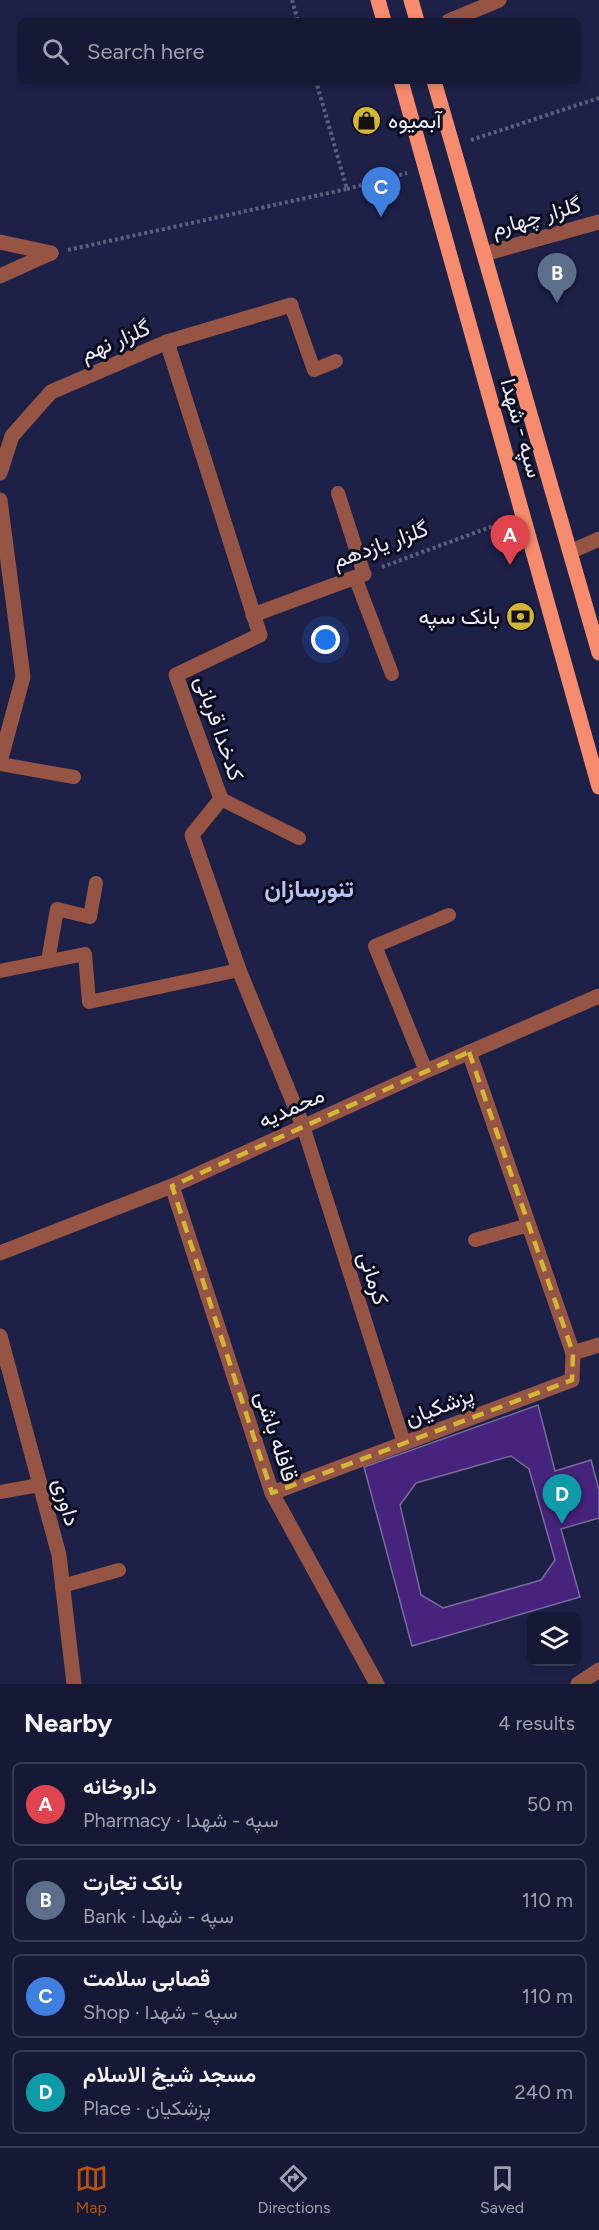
<!DOCTYPE html>
<html lang="en">
<head>
<meta charset="utf-8">
<style>
  body { margin:0; font-family:Figtree,Vazirmatn,sans-serif; background:#232642; color:#f1f3f6 }
  .controls { position:absolute; right:18px; bottom:18px; display:grid; overflow:hidden; border-radius:9px; box-shadow:0 3px 9px #0003 }
  .controls button { width:54px; height:54px; display:grid; place-items:center; padding:0; border:0; border-bottom:2px solid #353851; background:#161936; color:#f1f3f6; font:30px sans-serif }
  .you { position:absolute; left:326px; top:640px; width:21px; height:21px; margin:-15px; border:4px solid #fff; border-radius:50%; background:#1a73e8; box-shadow:0 0 0 9px #1a73e833 }
  .badge { display:grid; place-items:center; width:39px; height:39px; border-radius:50%; background:#b45309; color:#fff; font-size:20px; font-weight:700 }
  .pin { position:absolute; translate:-50% -50px; filter:drop-shadow(0 2px 3px #0008) }
  .pin::after { content:''; position:absolute; top:32px; width:21px; height:18px; background:inherit; clip-path:polygon(0 0,100% 0,50% 100%) }
  .list { margin:0; padding:0; list-style:none }
  h2 { display:flex; justify-content:space-between; align-items:center; height:78px; margin:0; padding:0 24px; font-size:26px }
  h2 small { font-size:20px; font-weight:400; color:#9ea0ad }
  .list li { display:grid; grid-template-columns:39px 1fr auto; gap:18px; align-items:center; box-sizing:border-box; height:84px; margin:0 12px 12px; padding:0 12px; border:2px solid #353851; border-radius:9px }
  .list b { display:block; font-size:22px; white-space:nowrap }
  .list p { margin:0; font-size:20px; white-space:nowrap; color:#9ea0ad }
  .list em { font-size:20px; font-style:normal; color:#9ea0ad }
  .icon { flex:none; width:33px; height:33px; fill:none; stroke:currentColor; stroke-width:2; stroke-linecap:round; stroke-linejoin:round }
  .map { position:relative; flex:none; width:599px; height:1684px; overflow:hidden }
  .search { position:absolute; background:#161936; box-shadow:0 3px 9px #0003; left:18px; right:18px; top:18px; height:66px; display:flex; align-items:center; gap:15px; box-sizing:border-box; padding:0 21px; border-radius:9px; color:#9ea0ad; font-size:22px }
  .sheet { height:462px; background:#161936 }
  nav { display:flex; justify-content:space-around; align-items:center; box-sizing:border-box; height:84px; border-top:2px solid #353851; background:#161936; font-size:16px; color:#9ea0ad }
  nav a { display:grid; justify-items:center; gap:3px }
  nav .on { color:#b45309 }
  .map>svg:first-child { display:block }
</style>
</head>
<body>
<div class="map">
<svg width="599" height="1684" viewBox="0 0 599 1684">
  <rect width="100%" height="100%" fill="#1d2148"/>
  <path fill="#46247d" stroke="#776b99" stroke-width="1.5" fill-rule="evenodd" d="M538,1405l17,66 36,-11 8,30v28l-38,11 19,68 -168,49 -48,-179zM511,1456l18,13 26,91 -14,20 -98,28 -22,-13 -21,-90 16,-22z"/>
  <g fill="none" stroke-linecap="round" stroke-linejoin="round">
    <g stroke="#5b5f7f" stroke-width="4" stroke-dasharray="3 3" stroke-linecap="butt">
      <polyline points="292,0 298,21"/>
      <polyline points="471,140 599,98"/>
      <polyline points="347,189 407,173"/>
      <polyline points="68,250 347,189 316,81"/>
      <polyline points="382,567 504,522"/>
    </g>
    <g stroke="#965544" stroke-width="14">
      <polyline points="291,305 314,370 336,361"/>
      <polyline points="338,493 364,574"/>
      <polyline points="355,577 392,674"/>
      <polyline points="0,764 74,777"/>
      <polyline points="221,799 299,838"/>
      <polyline points="48,961 57,909 90,917 96,883"/>
      <polyline points="0,971 85,954 89,1002 239,970"/>
      <polyline points="426,1071 375,946 449,915"/>
      <polyline points="303,1126 404,1443"/>
      <polyline points="475,1240 529,1225"/>
      <polyline points="0,1492 39,1485"/>
      <polyline points="62,1586 119,1570"/>
    </g>
    <g stroke="#965544" stroke-width="15">
      <polyline points="449,21 499,0"/>
      <polyline points="0,242 51,253"/>
      <polyline points="484,254 599,222"/>
      <polyline points="0,276 51,253"/>
      <polyline points="167,342 260,635 176,675 221,799 192,835 239,970 303,1126"/>
      <polyline points="0,473 12,436 51,392 167,342 291,305"/>
      <polyline points="0,500 23,677 0,762"/>
      <polyline points="570,552 599,539"/>
      <polyline points="253,615 364,574"/>
      <polyline points="469,1052 573,1353"/>
      <polyline points="172,1186 272,1493 377,1684"/>
      <polyline points="0,1336 59,1555 74,1684"/>
      <polyline points="272,1493 572,1380 573,1353 599,1345"/>
      <polyline points="578,1684 599,1670"/>
    </g>
    <polyline stroke="#965544" stroke-width="15" points="0,1253 172,1186 426,1071 599,996"/>
    <g stroke="#f78b6e" stroke-width="15">
      <polyline points="378,0 384,21"/>
      <polyline points="411,0 417,21"/>
      <polyline points="401,81 599,787"/>
      <polyline points="434,81 599,653"/>
    </g>
  </g>
  <path fill="none" stroke="#d3b635" stroke-width="4.5" stroke-dasharray="12 8" stroke-linejoin="round" d="M469,1052l104,301 -1,27 -300,113 -100,-307z"/>
  <defs>
    <symbol id="shop-disc" viewBox="-11 -11 22 22"><circle r="9.5" fill="#d3b635" stroke="#0b0d1e"/><path d="M-5-2.5h2.3a2.7 3.5 0 0 1 5.4 0H5L5.5 6h-11ZM-1.5-2.5h3a1.5 2.3 0 0 0-3 0Z" fill="#111"/></symbol>
    <symbol id="bank-disc" viewBox="-11 -11 22 22"><circle r="9.5" fill="#d3b635" stroke="#0b0d1e"/><path d="M-6-4H6V4H-6ZM0-2.3a2.3 2.3 0 1 0 0 4.6a2.3 2.3 0 1 0 0-4.6Z" fill="#111"/></symbol>
  </defs>
  <g fill-rule="evenodd">
    <use href="#shop-disc" x="350" y="104" width="33" height="33"/>
    <use href="#bank-disc" x="504" y="600" width="33" height="33"/>
  </g>
  <g text-anchor="middle" stroke-width="6" stroke-linejoin="round" paint-order="stroke">
    <g font-size="22" fill="#eaedfd" stroke="#0b0d1e" text-anchor="start">
      <text x="388" y="128">آبمیوه</text>
      <text x="500" y="624" text-anchor="end">بانک سپه</text>
    </g>
    <g font-size="22" fill="#eaedfd" stroke="#0b0d1e">
      <text transform="translate(536 216) rotate(-16)" y="8">گلزار چهارم</text>
      <text transform="translate(115 340) rotate(-23)" y="8">گلزار نهم</text>
      <text transform="translate(522 428) rotate(74)" y="8">سپه - شهدا</text>
      <text transform="translate(380 544) rotate(-20)" y="8">گلزار یازدهم</text>
      <text transform="translate(220 728) rotate(71)" y="8">کدخدا قربانی</text>
      <text transform="translate(291 1107) rotate(-24)" y="8">محمدیه</text>
      <text transform="translate(374 1278) rotate(72)" y="8">کرمانی</text>
      <text transform="translate(439 1406) rotate(-21)" y="8">پزشکیان</text>
      <text transform="translate(277 1436) rotate(72)" y="8">قافله باشی</text>
      <text transform="translate(67 1502) rotate(74)" y="8">داوری</text>
    </g>
    <g font-size="24" font-weight="bold" fill="#b8c2f5" stroke="#0b0d1e">
      <text x="309" y="897">تنورسازان</text>
    </g>
  </g>
</svg>
<div class="controls">
<button><svg class="icon" aria-label="layers" viewBox="0 0 24 24"><path d="M12 4l9 5-9 5-9-5zM3 14l9 5 9-5"/></svg></button>
</div>
<div class="you"></div>
<div class="pin badge" style="left:510px;top:565px;background:#e0444e">A</div>
<div class="pin badge" style="left:557px;top:303px;background:#5c6f8a">B</div>
<div class="pin badge" style="left:381px;top:217px;background:#3f7fe0">C</div>
<div class="pin badge" style="left:562px;top:1524px;background:#0f9aa8">D</div>
<div class="search"><svg class="icon" aria-label="search" viewBox="0 0 24 24"><circle cx="10" cy="10" r="6"/><path d="M15 15l6 6"/></svg>Search here</div>
</div>
<section class="sheet">
<h2>Nearby<small>4 results</small></h2>
<ul class="list">
<li><span class="badge" style="background:#e0444e">A</span><div><b>داروخانه</b><p>Pharmacy · سپه - شهدا</p></div><em>50 m</em></li>
<li><span class="badge" style="background:#5c6f8a">B</span><div><b>بانک تجارت</b><p>Bank · سپه - شهدا</p></div><em>110 m</em></li>
<li><span class="badge" style="background:#3f7fe0">C</span><div><b>قصابی سلامت</b><p>Shop · سپه - شهدا</p></div><em>110 m</em></li>
<li><span class="badge" style="background:#0f9aa8">D</span><div><b>مسجد شیخ الاسلام</b><p>Place · پزشکیان</p></div><em>240 m</em></li>
</ul>
</section>
<nav>
<a class="on"><svg class="icon" aria-label="map" viewBox="0 0 24 24"><path d="M3 6l6-2 6 2 6-2v14l-6 2-6-2-6 2zM9 4v14M15 6v14"/></svg>Map</a>
<a><svg class="icon" aria-label="directions" viewBox="0 0 24 24"><path d="M12 3l9 9-9 9-9-9zM9 14v-3h6M13 9l2 2-2 2"/></svg>Directions</a>
<a><svg class="icon" aria-label="saved" viewBox="0 0 24 24"><path d="M7 4h10v16l-5-4-5 4z"/></svg>Saved</a>
</nav>
</body>
</html>
